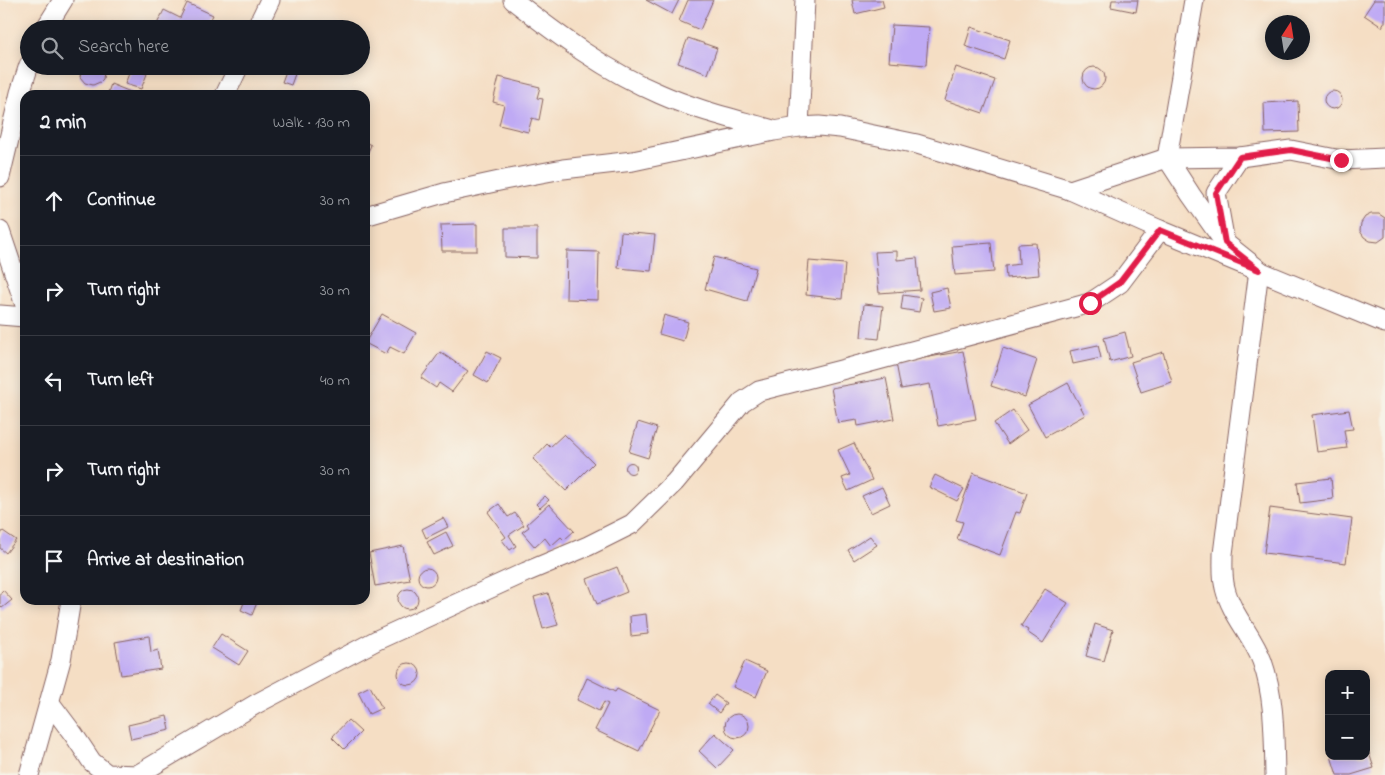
<!DOCTYPE html>
<html lang="en">
<head>
<meta charset="utf-8">
<style>
  body { margin:0; font-family:"Indie Flower",sans-serif; background:#20242c; color:#f1f3f6 }
  .controls { position:absolute; right:15px; bottom:15px; display:grid; overflow:hidden; border-radius:10px; box-shadow:0 2px 12px #0003 }
  .controls button { width:45px; height:45px; display:grid; place-items:center; padding:0; border:0; border-bottom:1px solid #363941; background:#171b24; color:#f1f3f6; font:25px sans-serif }
  .compass { position:absolute; left:1265px; top:15px; width:45px; height:45px; border-radius:50%; background:#171b24; box-shadow:0 2px 12px #0003; rotate:12deg }
  .stop { position:absolute; width:15px; height:15px; margin:-11px; border:4px solid #e11d48; border-radius:50%; background:#fff }
  .stop.end { background:#e11d48; border-color:#fff; box-shadow:0 1px 5px #0008 }
  .list { margin:0; padding:0; list-style:none }
  h2 { display:flex; justify-content:space-between; align-items:center; height:65px; margin:0; padding:0 20px; font-size:21px }
  h2 small { font-size:16px; font-weight:400; color:#9ea1a6 }
  .list li { display:grid; grid-template-columns:32px 1fr auto; gap:15px; align-items:center; box-sizing:border-box; height:90px; padding:0 20px; border-top:1px solid #363941 }
  .list b { display:block; font-size:19px; white-space:nowrap }
  .list em { font-size:16px; font-style:normal; color:#9ea1a6 }
  .icon { flex:none; width:28px; height:28px; fill:none; stroke:currentColor; stroke-width:2; stroke-linecap:round; stroke-linejoin:round }
  .map { position:relative; flex:none; width:1385px; height:775px; overflow:hidden }
  .search { position:absolute; background:#171b24; box-shadow:0 2px 12px #0003; left:20px; top:20px; width:350px; height:55px; display:flex; align-items:center; gap:12px; box-sizing:border-box; padding:0 18px; border-radius:28px; color:#9ea1a6; font-size:19px }
  .panel { position:absolute; background:#171b24; box-shadow:0 2px 12px #0003; left:20px; top:90px; width:350px; height:515px; border-radius:15px }
  .map>svg:first-child { display:block }
</style>
</head>
<body>
<div class="map">
<svg width="1385" height="775" viewBox="0 0 1385 775">
  <rect width="100%" height="100%" fill="#f7f3e8"/>
  <filter id="ink" filterUnits="userSpaceOnUse"><feTurbulence type="fractalNoise" baseFrequency=".02" numOctaves="2"/><feDisplacementMap in="SourceGraphic" scale="10" xChannelSelector="R" yChannelSelector="G"/><feConvolveMatrix kernelMatrix="1 2 1 2 8 2 1 2 1" color-interpolation-filters="sRGB"/></filter>
  <filter id="wash" filterUnits="userSpaceOnUse"><feTurbulence type="fractalNoise" baseFrequency=".0096" numOctaves="4" result="noise"/><feDisplacementMap in="SourceGraphic" scale="20" xChannelSelector="R" yChannelSelector="G"/><feGaussianBlur stdDeviation="1.12" result="paint"/><feColorMatrix in="noise" values="0 0 0 0 0 0 0 0 0 0 0 0 0 0 0 0 0 1.4 0 .05"/><feComposite in="paint" operator="in"/></filter>
  <g filter="url(#wash)">
    <rect width="100%" height="100%" fill="#f5dec4"/>
    <g id="blocks">
      <g fill="#bfaaf4">
        <polygon points="646,0 679,0 672,14"/>
        <polygon points="688,0 713,0 700,30 679,21"/>
        <polygon points="852,0 882,0 884,7 855,14"/>
        <polygon points="1112,0 1138,0 1136,12 1111,7"/>
        <polygon points="1374,0 1385,0 1385,22 1382,27 1364,15"/>
        <polygon points="187,3 213,15 206,29 155,28 164,10 180,18"/>
        <polygon points="112,22 125,29 108,29"/>
        <polygon points="892,25 929,27 926,65 889,62"/>
        <polygon points="971,27 1010,40 1004,59 965,46"/>
        <polygon points="688,38 717,48 708,74 678,63"/>
        <polygon points="82,66 102,66 104,71 103,79 100,82 93,85 85,83 80,77"/>
        <circle cx="1094" cy="78" r="11"/>
        <polygon points="956,67 995,80 983,113 945,100"/>
        <polygon points="131,68 147,74 141,89 125,84"/>
        <polygon points="286,71 295,74 291,85 282,82"/>
        <polygon points="499,77 540,87 537,98 543,99 539,120 532,118 528,132 499,125 504,105 493,102"/>
        <polygon points="111,84 138,95 107,95"/>
        <circle cx="1333" cy="100" r="9"/>
        <polygon points="1298,101 1299,132 1265,133 1264,103"/>
        <polygon points="365,142 371,145 365,159"/>
        <polygon points="1371,214 1379,214 1385,218 1385,237 1378,242 1370,241 1364,237 1360,231 1361,223 1365,217"/>
        <polygon points="477,224 477,251 442,251 441,225"/>
        <polygon points="505,228 537,228 537,258 505,257"/>
        <polygon points="621,232 655,235 651,271 618,268"/>
        <polygon points="991,243 994,272 955,275 952,246"/>
        <polygon points="1036,243 1039,275 1006,278 1005,266 1019,264 1018,244"/>
        <polygon points="567,251 599,252 598,300 566,299"/>
        <polygon points="897,251 897,260 917,258 920,290 879,293 875,252"/>
        <polygon points="714,257 756,268 747,301 705,289"/>
        <polygon points="809,261 845,264 842,299 806,295"/>
        <polygon points="947,288 951,308 934,311 930,292"/>
        <polygon points="903,295 922,298 919,312 901,309"/>
        <polygon points="864,304 883,306 879,339 861,337"/>
        <polygon points="382,314 416,333 404,354 390,347 386,354 365,343"/>
        <polygon points="664,315 688,322 683,341 659,334"/>
        <polygon points="1125,332 1131,356 1110,362 1104,338"/>
        <polygon points="1098,345 1101,358 1073,364 1070,351"/>
        <polygon points="1003,348 1037,360 1025,397 991,386"/>
        <polygon points="487,351 501,358 488,383 474,375"/>
        <polygon points="963,351 976,419 938,426 930,384 901,389 896,363"/>
        <polygon points="440,352 468,371 452,392 439,383 436,388 421,378"/>
        <polygon points="1163,352 1172,382 1141,392 1131,362"/>
        <polygon points="886,378 894,419 858,426 857,420 838,423 831,388"/>
        <polygon points="1068,383 1085,415 1045,437 1028,405"/>
        <polygon points="1013,410 1027,430 1008,444 994,423"/>
        <polygon points="1349,410 1353,429 1344,430 1347,448 1317,452 1312,415"/>
        <polygon points="638,422 657,428 648,458 629,452"/>
        <polygon points="564,434 594,463 566,491 533,459 547,444 550,447"/>
        <polygon points="854,443 872,480 848,491 842,478 850,475 838,450"/>
        <circle cx="631" cy="468" r="5.5"/>
        <polygon points="973,473 1027,493 1020,513 1016,512 1000,555 957,539 963,522 956,520"/>
        <polygon points="935,475 964,489 957,501 929,487"/>
        <polygon points="1331,478 1333,499 1300,503 1297,482"/>
        <polygon points="882,487 890,504 871,513 862,496"/>
        <polygon points="545,496 549,500 540,508 536,504"/>
        <polygon points="499,504 508,517 515,513 524,525 509,535 516,546 510,550 502,540 506,537 488,512"/>
        <polygon points="549,504 574,531 564,540 561,537 551,546 545,538 535,547 522,532 529,527 527,524"/>
        <polygon points="1270,508 1352,519 1346,563 1264,553"/>
        <polygon points="443,518 448,527 426,538 422,529"/>
        <polygon points="3,531 16,540 6,553 0,548 0,536"/>
        <polygon points="446,532 453,546 434,555 427,542"/>
        <polygon points="870,536 877,545 854,560 848,550"/>
        <polygon points="403,546 410,580 375,586 369,553"/>
        <polygon points="617,567 627,592 597,604 587,579"/>
        <circle cx="427" cy="577" r="9"/>
        <polygon points="1045,589 1068,603 1043,643 1027,632 1028,630 1021,626"/>
        <circle cx="408" cy="599" r="10"/>
        <polygon points="3,590 12,600 2,608 0,606 0,593"/>
        <polygon points="548,593 558,625 543,629 534,597"/>
        <polygon points="245,600 258,600 252,615 241,610"/>
        <polygon points="646,614 648,634 631,636 630,616"/>
        <polygon points="1095,624 1113,630 1104,661 1086,656"/>
        <polygon points="221,634 248,651 239,665 212,648"/>
        <polygon points="149,636 151,652 158,650 161,669 121,675 115,642"/>
        <polygon points="745,661 767,671 756,697 733,687"/>
        <circle cx="409" cy="674" r="11"/>
        <polygon points="587,678 615,692 617,689 660,710 639,751 595,730 608,704 604,702 599,711 577,700"/>
        <polygon points="370,686 382,708 369,714 358,692"/>
        <polygon points="715,695 726,703 719,713 708,704"/>
        <circle cx="737" cy="726" r="12"/>
        <polygon points="167,716 170,730 131,739 128,725"/>
        <polygon points="348,720 361,732 344,749 332,737"/>
        <polygon points="715,733 734,750 717,768 699,751"/>
        <polygon points="1366,744 1374,768 1351,775 1337,775 1331,756 1366,756"/>
      </g>
    </g>
  </g>
  <g filter="url(#ink)">
    <use href="#blocks" fill-opacity="0" stroke="#866261" stroke-width="1"/>
    <g fill="none" stroke-linecap="round" stroke-linejoin="round">
      <defs>
        <g id="minor">
          <path d="M513,0c46,36 93,71 147,94 36,16 75,25 113,36"/>
          <path d="M1194,0l-27,158 24,37 34,48 34,27 -36,284c0,12 -1,23 2,34 6,26 28,48 37,73 13,36 12,76 13,114"/>
          <polyline points="45,29 63,0"/>
          <polyline points="256,29 270,0"/>
          <polyline points="225,95 239,66"/>
          <polyline points="799,127 805,0"/>
          <polyline points="0,177 20,93 29,65"/>
          <polyline points="1070,190 1167,158 1240,157 1291,150 1341,160 1385,158"/>
          <polyline points="365,216 444,193 504,180 563,169 633,161 774,131 799,127 819,126 840,128 917,144 1070,190 1160,230 1385,323"/>
          <polyline points="0,231 25,305"/>
          <polyline points="1224,237 1216,193 1240,157"/>
          <polyline points="0,315 25,317"/>
          <polyline points="50,703 74,735 92,762 107,774 140,775"/>
          <polyline points="29,775 61,660 71,600"/>
          <polyline points="137,775 256,704 377,640 526,572 588,546 632,524 675,482 742,402 759,391 841,370 1090,303 1120,283 1160,230"/>
        </g>
      </defs>
      <use href="#minor" stroke="#866261" stroke-width="21"/>
      <use href="#minor" stroke="#fff" stroke-width="19"/>
    </g>
  </g>
  <g fill="none" stroke-linecap="round" stroke-linejoin="round" filter="url(#ink)">
    <polyline stroke="#e11d48" stroke-width="6" points="1090,303 1120,282 1160,230 1259,270 1225,243 1216,193 1240,157 1291,150 1341,160"/>
  </g>
</svg>
<div class="controls">
<button>+</button>
<button>−</button>
</div>
<svg class="compass" viewBox="-18 -18 36 36"><path d="M0-13l5 13h-10z" fill="#e53935"/><path d="M0 13l5-13h-10z" fill="#9ea1a6"/></svg>
<div class="stop" style="left:1090px;top:303px"></div>
<div class="stop end" style="left:1341px;top:160px"></div>
<div class="search"><svg class="icon" aria-label="search" viewBox="0 0 24 24"><circle cx="10" cy="10" r="6"/><path d="M15 15l6 6"/></svg>Search here</div>
<section class="panel">
<h2>2 min<small>Walk · 130 m</small></h2>
<ul class="list">
<li><svg class="icon" aria-label="ahead" viewBox="0 0 24 24"><path d="M12 20V5M6 11l6-6 6 6"/></svg><div><b>Continue</b></div><em>30 m</em></li>
<li><svg class="icon" aria-label="right" viewBox="0 0 24 24"><path d="M7 20v-9h11M14 6l5 5-5 5"/></svg><div><b>Turn right</b></div><em>30 m</em></li>
<li><svg class="icon" aria-label="left" viewBox="0 0 24 24"><path d="M17 20v-9H6M10 6l-5 5 5 5"/></svg><div><b>Turn left</b></div><em>40 m</em></li>
<li><svg class="icon" aria-label="right" viewBox="0 0 24 24"><path d="M7 20v-9h11M14 6l5 5-5 5"/></svg><div><b>Turn right</b></div><em>30 m</em></li>
<li><svg class="icon" aria-label="arrive" viewBox="0 0 24 24"><path d="M6 21V4h12l-3 4 3 4H6"/></svg><div><b>Arrive at destination</b></div></li>
</ul>
</section>
</div>
</body>
</html>
